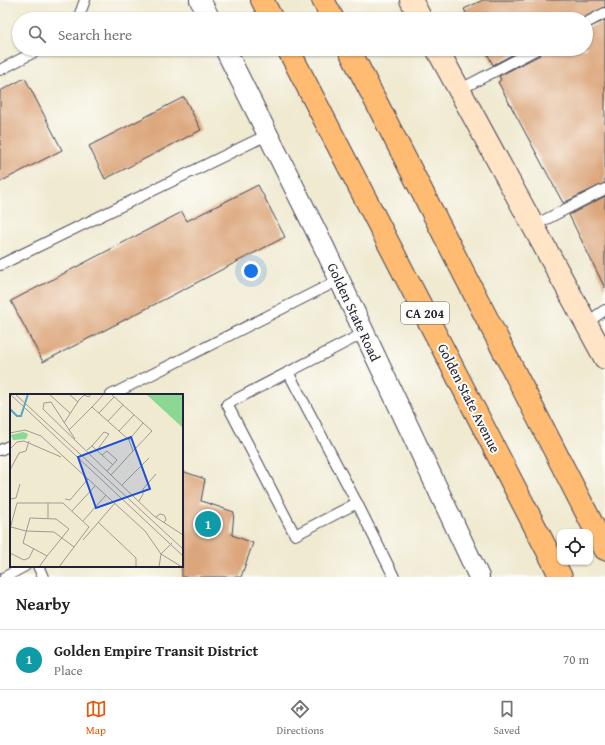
<!DOCTYPE html>
<html lang="en">
<head>
<meta charset="utf-8">
<style>
  body { margin:0; font-family:"Gentium Book Plus",serif; background:#f2f2f2; color:#222 }
  .controls { position:absolute; right:12px; bottom:12px; display:grid; overflow:hidden; border-radius:8px; box-shadow:0 1px 3px #0004 }
  .controls button { width:36px; height:36px; display:grid; place-items:center; padding:0; border:0; border-bottom:1px solid #e0e0e0; background:#fff; color:#222; font:20px sans-serif }
  .you { position:absolute; left:251px; top:271px; width:14px; height:14px; margin:-10px; border:3px solid #fff; border-radius:50%; background:#1a73e8; box-shadow:0 0 0 6px #1a73e833 }
  .badge { display:grid; place-items:center; width:26px; height:26px; border-radius:50%; background:#ea580c; color:#fff; font-size:13px; font-weight:700 }
  .pin { position:absolute; translate:-50% -50%; border:2px solid #fff; box-shadow:0 1px 4px #0006 }
  .list { margin:0; padding:0; list-style:none }
  h2 { display:flex; justify-content:space-between; align-items:center; height:52px; margin:0; padding:0 16px; font-size:17px }
  h2 small { font-size:13px; font-weight:400; color:#767676 }
  .list li { display:grid; grid-template-columns:26px 1fr auto; gap:12px; align-items:center; box-sizing:border-box; height:60px; padding:0 16px; border-top:1px solid #e0e0e0 }
  .list b { display:block; font-size:15px; white-space:nowrap }
  .list p { margin:0; font-size:13px; white-space:nowrap; color:#767676 }
  .list em { font-size:13px; font-style:normal; color:#767676 }
  .icon { flex:none; width:22px; height:22px; fill:none; stroke:currentColor; stroke-width:2; stroke-linecap:round; stroke-linejoin:round }
  .map { position:relative; flex:none; width:605px; height:577px; overflow:hidden }
  .search { position:absolute; background:#fff; box-shadow:0 1px 3px #0004; left:12px; right:12px; top:12px; height:44px; display:flex; align-items:center; gap:10px; box-sizing:border-box; padding:0 14px; border-radius:22px; color:#767676; font-size:15px }
  .sheet { height:112px; background:#fff }
  nav { display:flex; justify-content:space-around; align-items:center; box-sizing:border-box; height:56px; border-top:1px solid #e0e0e0; background:#fff; font-size:11px; color:#767676 }
  nav a { display:grid; justify-items:center; gap:2px }
  nav .on { color:#ea580c }
  .map>svg:first-child { display:block }
</style>
</head>
<body>
<div class="map">
<svg width="605" height="577" viewBox="0 0 605 577">
  <rect width="100%" height="100%" fill="#fdfcf7"/>
  <filter id="ink" filterUnits="userSpaceOnUse"><feTurbulence type="fractalNoise" baseFrequency=".025" numOctaves="2"/><feDisplacementMap in="SourceGraphic" scale="8" xChannelSelector="R" yChannelSelector="G"/><feConvolveMatrix kernelMatrix="1 2 1 2 8 2 1 2 1" color-interpolation-filters="sRGB"/></filter>
  <filter id="wash" filterUnits="userSpaceOnUse"><feTurbulence type="fractalNoise" baseFrequency=".012" numOctaves="4" result="noise"/><feDisplacementMap in="SourceGraphic" scale="16" xChannelSelector="R" yChannelSelector="G"/><feGaussianBlur stdDeviation="0.9" result="paint"/><feColorMatrix in="noise" values="0 0 0 0 0 0 0 0 0 0 0 0 0 0 0 0 0 1.4 0 .05"/><feComposite in="paint" operator="in"/></filter>
  <g filter="url(#wash)">
    <rect width="100%" height="100%" fill="#f0ead1"/>
    <g id="blocks">
      <g fill="#dca67b">
        <polygon points="483,0 605,0 605,7 581,19 469,19 464,9"/>
        <polygon points="605,20 605,183 563,203 498,82 501,80 499,76 540,55 543,49 586,49 586,29"/>
        <polygon points="485,49 523,49 493,65"/>
        <polygon points="25,78 62,150 0,182 0,91"/>
        <polygon points="184,97 201,130 105,179 89,146"/>
        <polygon points="258,185 285,237 43,362 11,301 182,212 187,221"/>
        <polygon points="605,196 605,288 569,215"/>
        <polygon points="182,471 205,479 201,501 234,512 232,535 253,543 241,577 182,577"/>
      </g>
    </g>
  </g>
  <g filter="url(#ink)">
    <use href="#blocks" fill-opacity="0" stroke="#414052" stroke-width="1"/>
    <g fill="none" stroke-linecap="round" stroke-linejoin="round">
      <defs>
        <g id="lane">
          <polyline points="78,19 85,0"/>
          <polyline points="586,23 605,13"/>
          <polyline points="0,70 40,49"/>
          <polyline points="459,90 537,49"/>
          <polyline points="533,226 605,189"/>
          <polyline points="0,265 267,135"/>
          <polyline points="586,323 605,310"/>
          <polyline points="364,333 227,404 295,535 357,503 394,577"/>
          <polyline points="288,372 357,503"/>
          <polyline points="111,395 339,280"/>
          <polyline points="0,450 11,445"/>
          <polyline points="38,566 43,577"/>
          <polyline points="5,577 25,566"/>
        </g>
        <g id="street">
          <polyline points="200,0 210,19"/>
          <polyline points="225,49 325,249 479,577"/>
        </g>
        <g id="secondary">
          <polyline points="411,0 421,19"/>
          <polyline points="437,49 605,358"/>
        </g>
        <g id="highway">
          <polyline points="262,0 272,19"/>
          <polyline points="323,0 333,19"/>
          <polyline points="288,49 561,577"/>
          <polyline points="349,49 605,549"/>
        </g>
      </defs>
      <use href="#lane" stroke="#414052" stroke-width="12"/>
      <use href="#street" stroke="#414052" stroke-width="22"/>
      <use href="#secondary" stroke="#414052" stroke-width="24"/>
      <use href="#highway" stroke="#414052" stroke-width="24"/>
      <use href="#lane" stroke="#fff" stroke-width="10"/>
      <use href="#street" stroke="#fff" stroke-width="20"/>
      <use href="#secondary" stroke="#ffe4c6" stroke-width="22"/>
      <use href="#highway" stroke="#febb71" stroke-width="22"/>
    </g>
  </g>
  <g text-anchor="middle" stroke-width="4" stroke-linejoin="round" paint-order="stroke">
    <rect fill="#fdfcf7" stroke="#646373" stroke-width="1" x="401" y="302" width="48" height="22" rx="3"/>
    <g font-size="13" font-weight="bold" fill="#22223b">
      <text x="425" y="318">CA 204</text>
    </g>
    <g font-size="14" fill="#22223b" stroke="#fdfcf7">
      <text transform="translate(354 312) rotate(65)" y="5">Golden State Road</text>
      <text transform="translate(469 398) rotate(63)" y="5">Golden State Avenue</text>
    </g>
  </g>
  <g transform="translate(10 394)">
    <rect width="173" height="173" fill="#f0ead1"/>
    <path d="M136,0h37v34zM13,38l5,2 -2,5 -13,1 -2,-5z" fill="#8bd895"/>
    <path fill="none" stroke="#50a7cc" stroke-width="2" d="M0,15l7,7h4l7,-22"/>
    <path fill="none" stroke="#9e9a95" stroke-width="1" d="M0,0l173,162M5,0l168,155M39,0l21,19M59,0l9,8M101,0l41,37 -19,20M82,13l12,-13M89,19l15,-16M98,27l15,-16M54,29l15,-23 5,-5 5,2 2,-3M59,36l23,-23 37,33 4,11 -22,24M109,37l15,-16M0,39l15,-3 16,6 104,95 16,23 21,13M65,45l-24,-37 -7,1 -1,6 70,68 41,39 29,19M119,46l14,-17M82,52l12,-14 5,2 -12,16M0,55l7,-7 7,-1 37,16M77,56l5,-4 10,9 5,-4 10,9 -10,11M92,61l11,10M0,76l9,-17 7,-2 3,-10M112,91l27,-27M0,105l6,-1 4,-14M55,105l5,1 18,-21M129,107l4,-7v-5l13,-15M62,117l23,-25M146,123l4,-3 4,1 2,4 -2,4M20,124l26,1 13,10 -22,27 -24,-13zM38,124v-15M73,127l23,-26M88,128l38,36v9M1,133l15,4 28,1 20,15M0,135l7,-26h46l26,24 -30,40M73,146l32,-37M0,159l14,7 5,-2 5,-10M29,173l8,-11M149,173l2,-13 11,-11"/>
    <path fill="#1d4ed8" fill-opacity="0.15" stroke="#1d4ed8" stroke-width="2" d="M121,43l19,52 -54,19 -18,-51z"/>
    <rect width="173" height="173" fill="none" stroke="#22223b" stroke-width="2"/>
  </g>
</svg>
<div class="controls">
<button><svg class="icon" aria-label="locate" viewBox="0 0 24 24"><circle cx="12" cy="12" r="6"/><path d="M12 2v4M12 18v4M2 12h4M18 12h4"/></svg></button>
</div>
<div class="you"></div>
<div class="pin badge" style="left:208px;top:524px;background:#0f9aa8">1</div>
<div class="search"><svg class="icon" aria-label="search" viewBox="0 0 24 24"><circle cx="10" cy="10" r="6"/><path d="M15 15l6 6"/></svg>Search here</div>
</div>
<section class="sheet">
<h2>Nearby<small></small></h2>
<ul class="list">
<li><span class="badge" style="background:#0f9aa8">1</span><div><b>Golden Empire Transit District</b><p>Place</p></div><em>70 m</em></li>
</ul>
</section>
<nav>
<a class="on"><svg class="icon" aria-label="map" viewBox="0 0 24 24"><path d="M3 6l6-2 6 2 6-2v14l-6 2-6-2-6 2zM9 4v14M15 6v14"/></svg>Map</a>
<a><svg class="icon" aria-label="directions" viewBox="0 0 24 24"><path d="M12 3l9 9-9 9-9-9zM9 14v-3h6M13 9l2 2-2 2"/></svg>Directions</a>
<a><svg class="icon" aria-label="saved" viewBox="0 0 24 24"><path d="M7 4h10v16l-5-4-5 4z"/></svg>Saved</a>
</nav>
</body>
</html>
